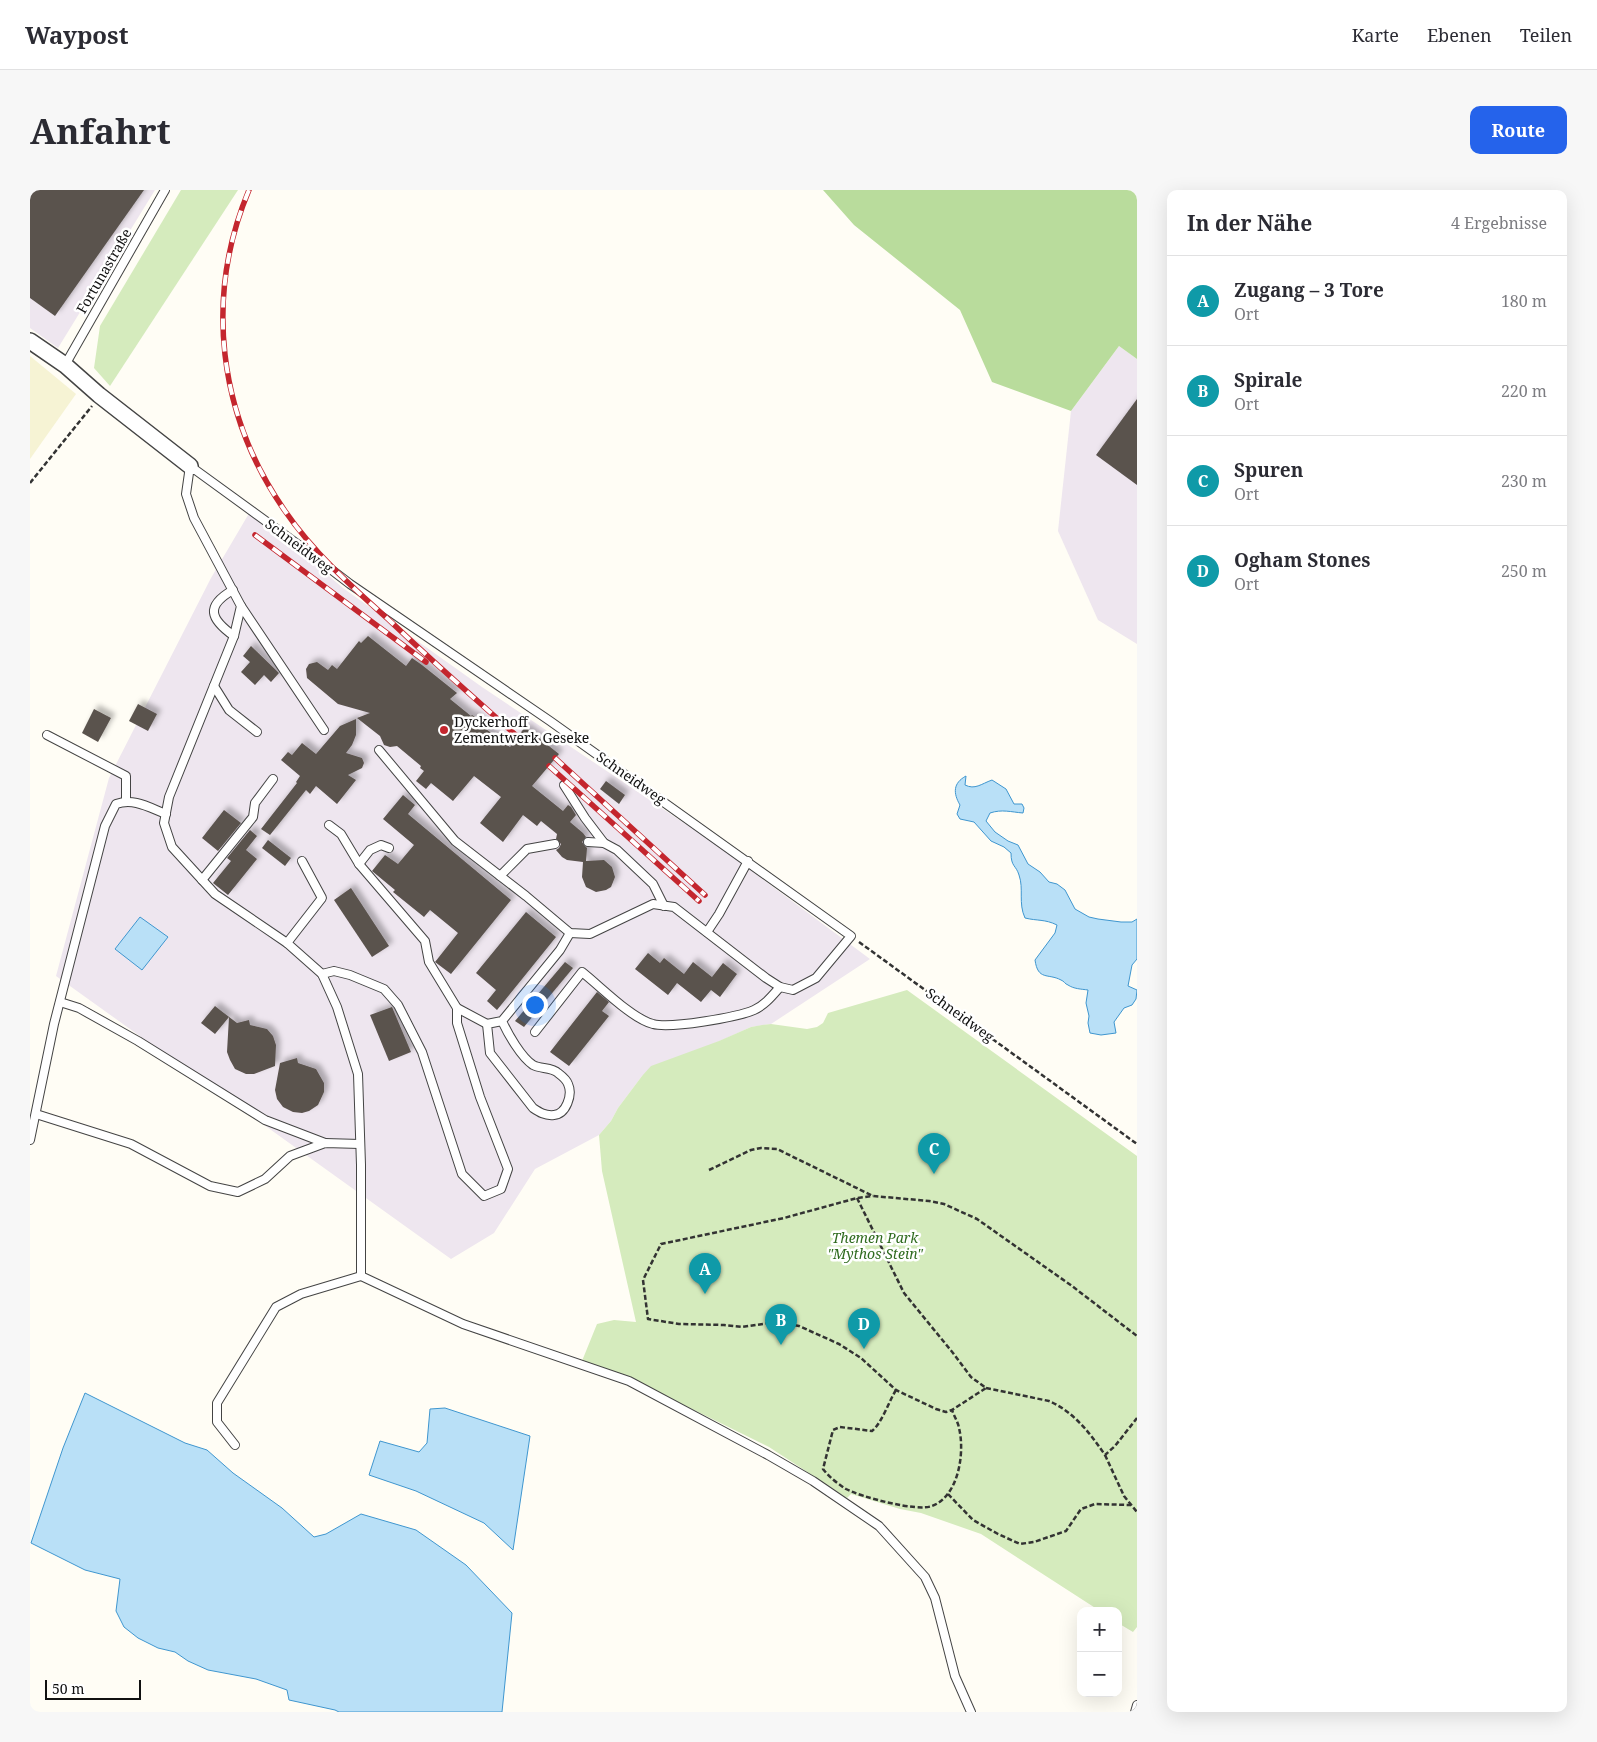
<!DOCTYPE html>
<html lang="de">
<head>
<meta charset="utf-8">
<style>
  body { margin:0; font-family:"Noto Serif",serif; background:#f7f7f7; color:#2b2b33 }
  .controls { position:absolute; right:15px; bottom:15px; display:grid; overflow:hidden; border-radius:10px; box-shadow:0 5px 20px #0002 }
  .controls button { width:45px; height:45px; display:grid; place-items:center; padding:0; border:0; border-bottom:1px solid #e1e1e2; background:#fff; color:#2b2b33; font:25px sans-serif }
  .scale { position:absolute; left:15px; bottom:12px; width:96px; box-sizing:border-box; padding-left:5px; border:2px solid #111; border-top:0; font-size:14px; line-height:18px; white-space:nowrap; color:#111; -webkit-text-stroke:4px #fff; paint-order:stroke }
  .you { position:absolute; left:504px; top:814px; width:18px; height:18px; margin:-12px; border:4px solid #fff; border-radius:50%; background:#1a73e8; box-shadow:0 0 0 8px #1a73e833 }
  .badge { display:grid; place-items:center; width:32px; height:32px; border-radius:50%; background:#2563eb; color:#fff; font-size:16px; font-weight:700 }
  .pin { position:absolute; translate:-50% -41px; filter:drop-shadow(0 1px 2px #0008) }
  .pin::after { content:''; position:absolute; top:26px; width:18px; height:15px; background:inherit; clip-path:polygon(0 0,100% 0,50% 100%) }
  .list { margin:0; padding:0; list-style:none }
  h2 { display:flex; justify-content:space-between; align-items:center; height:65px; margin:0; padding:0 20px; font-size:21px }
  h2 small { font-size:16px; font-weight:400; color:#7c7c81 }
  .list li { display:grid; grid-template-columns:32px 1fr auto; gap:15px; align-items:center; box-sizing:border-box; height:90px; padding:0 20px; border-top:1px solid #e1e1e2 }
  .list b { display:block; font-size:19px; white-space:nowrap }
  .list p { margin:0; font-size:16px; white-space:nowrap; color:#7c7c81 }
  .list em { font-size:16px; font-style:normal; color:#7c7c81 }
  .map { position:relative; flex:none; width:1107px; height:1522px; overflow:hidden; border-radius:10px }
  header { display:flex; align-items:center; gap:30px; box-sizing:border-box; height:70px; padding:0 25px; background:#fff; border-bottom:1px solid #e1e1e2 }
  header strong { font-size:24px }
  nav { display:flex; gap:28px; margin-inline-start:auto; font-size:18px }
  .intro { display:flex; align-items:center; justify-content:space-between; box-sizing:border-box; height:120px; padding:0 30px }
  h1 { margin:0; font-size:35px }
  .button { padding:12px 22px; border-radius:10px; background:#2563eb; color:#fff; font-size:18px; font-weight:700 }
  main { display:flex; gap:30px; padding:0 30px }
  aside { flex:1; background:#fff; border-radius:10px; box-shadow:0 5px 20px #0002 }
  .map>svg:first-child { display:block }
</style>
</head>
<body>
<header>
<strong>Waypost</strong>
<nav><a>Karte</a><a>Ebenen</a><a>Teilen</a></nav>
</header>
<div class="intro"><h1>Anfahrt</h1><a class="button">Route</a></div>
<main>
<div class="map">
<svg width="1107" height="1522" viewBox="0 0 1107 1522">
  <defs>
    <filter id="shadow"><feDropShadow dx="4.5" dy="-4.5" stdDeviation="2.5" flood-color="#0004"/></filter>
  </defs>
  <rect width="100%" height="100%" fill="#fffdf5"/>
  <g fill="#eee6ef">
    <polygon points="0,0 125,0 28,158 0,138"/>
    <polygon points="1089,156 1107,169 1107,454 1068,430 1028,341 1041,221"/>
    <polygon points="221,320 313,398 452,497 685,654 840,769 741,834 721,837 612,886 588,918 581,931 569,945 505,979 464,1043 421,1069 26,786 79,588 181,388"/>
  </g>
  <polygon fill="#f6f3d4" points="0,166 46,204 0,269"/>
  <g fill="#d5ebbd">
    <polygon points="151,0 208,0 80,196 64,178 70,136"/>
    <polygon points="877,800 1107,966 1107,1437 1103,1442 1088,1433 1088,1421 1070,1421 951,1344 891,1323 870,1319 821,1304 817,1308 739,1257 599,1188 552,1171 567,1134 584,1130 606,1132 572,981 569,945 581,931 588,918 612,886 621,876 689,851 721,837 732,835 741,834 777,839 787,837 793,833 798,823"/>
  </g>
  <polygon fill="#b9dc9c" points="793,0 1101,0 1107,3 1107,169 1089,156 1041,221 962,192 930,120 824,35"/>
  <g fill="#b9e0f7" stroke="#3f96cf">
    <path d="M936,586l-1,9c10,5 16,-1 27,-5l14,9 8,15h8l2,4 -1,5c-12,-1 -21,-4 -33,0l-4,8 9,11 13,9 10,4 10,19 12,8 9,10 8,2 8,6 10,19 14,8 9,2 23,3h11l5,-3v40l-5,6 -4,21 9,4 -1,9 -4,6 -8,3 -10,14 2,11 -15,2 -11,-2 -2,-10 1,-7 -3,-13 2,-13c-7,-1 -14,-1 -20,-5 -3,-1 -4,-4 -7,-5 -13,-7 -23,1 -26,-20l20,-27 2,-8c-12,-6 -20,-4 -32,-7 -7,-15 -1,-29 -6,-43 -3,-10 -8,-8 -8,-22l-7,-6 -13,-6 -17,-19 -14,-3 -3,-5 3,-9c-7,-12 -7,-22 6,-29z"/>
    <polygon points="110,727 138,747 112,780 85,759"/>
    <polygon points="55,1203 155,1253 177,1260 203,1283 252,1318 284,1347 296,1344 331,1324 386,1340 436,1375 482,1423 472,1522 309,1522 305,1520 259,1510 257,1500 226,1489 178,1480 158,1471 145,1462 128,1458 108,1448 94,1437 86,1421 90,1389 55,1380 1,1353 33,1258"/>
    <polygon points="415,1218 500,1246 483,1360 454,1333 386,1301 339,1285 350,1251 389,1262 397,1253 400,1219"/>
  </g>
  <g fill="#5a524d" filter="url(#shadow)">
    <polygon points="0,0 114,0 25,126 0,108"/>
    <polygon points="1107,209 1107,295 1066,265"/>
    <polygon points="338,446 376,476 382,468 392,475 427,503 420,509 441,526 442,525 447,528 454,534 452,536 480,557 495,537 529,564 502,596 533,621 538,615 541,617 546,625 540,632 553,643 556,647 552,652 555,656 557,658 556,671 574,670 582,677 585,687 581,697 576,700 566,702 556,697 552,687 553,672 537,670 532,667 526,660 529,658 531,654 526,649 527,644 511,631 507,636 493,625 473,652 450,633 471,607 444,586 423,611 401,593 396,599 386,591 394,581 390,578 391,576 367,556 360,557 354,555 350,546 327,528 340,523 308,514 277,488 276,479 279,474 287,472 298,480 302,475 307,479 329,451 331,453"/>
    <polygon points="221,456 249,483 241,492 234,485 225,495 211,482 220,472 213,466"/>
    <polygon points="108,514 127,524 118,541 99,531"/>
    <polygon points="64,519 81,528 68,552 52,543"/>
    <polygon points="326,529 326,545 322,555 316,563 332,568 334,573 332,578 318,585 326,590 307,614 286,596 280,604 276,600 240,645 231,639 267,593 266,592 270,586 251,570 258,562 262,565 272,553 286,564 310,536"/>
    <polygon points="576,591 595,605 589,614 570,599"/>
    <polygon points="373,605 385,615 378,624 481,710 421,784 405,772 428,743 400,720 394,727 363,702 365,700 342,681 355,665 368,674 384,655 353,629"/>
    <polygon points="194,620 211,633 188,661 172,648"/>
    <polygon points="220,640 227,646 216,660 227,669 198,705 183,693 201,671 197,668"/>
    <polygon points="238,650 261,668 255,676 232,658"/>
    <polygon points="321,698 359,756 342,767 304,710"/>
    <polygon points="496,722 526,747 467,820 457,811 466,800 446,783"/>
    <polygon points="618,763 630,773 634,768 654,784 663,772 682,787 693,773 707,784 690,807 681,800 671,812 647,793 638,805 605,779"/>
    <polygon points="535,772 543,778 494,837 485,831"/>
    <polygon points="567,802 579,812 572,821 579,826 539,876 520,862"/>
    <polygon points="185,816 190,820 207,833 219,830 220,835 237,839 243,846 246,855 245,876 224,884 216,884 205,879 200,870 197,862 199,827 185,844 171,833"/>
    <polygon points="362,817 381,862 359,871 340,825"/>
    <polygon points="267,868 268,873 286,879 294,893 294,902 288,915 279,921 272,923 263,922 253,917 247,909 245,900 250,873"/>
  </g>
  <g fill="none" stroke-linecap="round" stroke-linejoin="round">
    <defs>
      <g id="lane">
        <polyline points="35,175 135,0"/>
        <path d="M203,400c-28,16 -23,29 1,46"/>
        <polyline points="211,416 294,540"/>
        <polyline points="184,496 199,520 227,542"/>
        <polyline points="17,545 96,586 96,611"/>
        <polyline points="349,560 425,651 496,706 540,743 560,744 623,714 644,717 736,788 750,797 763,800 786,788 821,746 520,531 320,394 277,361 160,276 156,304 164,328 211,416 204,446 139,607 134,633 142,657 185,704 257,753 292,784 307,817 328,884 331,975 331,1086 433,1134 599,1191 738,1265 783,1291 849,1336 895,1387 905,1408 925,1486 941,1522"/>
        <polyline points="534,595 555,628 574,653"/>
        <polyline points="558,652 574,653 587,660 623,694 634,716"/>
        <polyline points="329,674 340,660 351,655 359,658"/>
        <polyline points="470,686 497,659 525,654"/>
        <polyline points="172,690 223,627 225,613 243,589"/>
        <polyline points="677,742 689,724 718,671"/>
        <polyline points="257,753 292,708 272,671"/>
        <polyline points="292,784 304,781 320,785 354,799 368,815 392,862 432,984 454,1006 471,999 478,979 450,907 427,833 427,818 399,772 395,751 329,674 311,644 299,635"/>
        <polyline points="30,812 49,818 108,851 235,930 295,953"/>
        <polyline points="427,818 457,834"/>
        <path d="M472,831l-15,3 3,29 43,55c6,4 12,8 21,7 12,-1 19,-20 14,-31 -1,-3 -6,-8 -10,-11 -6,-6 -18,-4 -25,-8 -12,-8 -25,-31 -31,-44l58,-71 10,-17"/>
        <path d="M505,842l47,-60c18,14 50,47 71,52 17,5 85,-7 101,-14 11,-5 18,-14 26,-23"/>
        <polyline points="6,924 101,954 180,996 208,1002 235,989 260,966 295,953 330,954"/>
        <path d="M0,950l24,-116 51,-198 11,-22c18,-6 32,3 50,10"/>
        <polyline points="205,1255 187,1232 187,1213 246,1117 271,1104 331,1086"/>
        <polyline points="1105,1522 1107,1515"/>
      </g>
      <polyline id="street" points="0,151 35,175 69,205 160,276"/>
    </defs>
    <use href="#lane" stroke="#444" stroke-width="10"/>
    <use href="#street" stroke="#444" stroke-width="18"/>
    <g stroke="#333" stroke-width="2.5" stroke-dasharray="5 2.5" stroke-linecap="butt">
      <polyline points="0,293 62,216"/>
      <polyline points="829,752 1107,954"/>
      <polyline points="679,980 721,960 731,958 747,959 843,1006 899,1011 914,1014 947,1029 1042,1096 1107,1146"/>
      <polyline points="827,1008 874,1103 923,1163 941,1187 956,1198 922,1220 916,1222 906,1219 866,1200 831,1168 809,1154 769,1136 746,1132 712,1137 694,1135 649,1134 618,1129 613,1090 631,1054 754,1028 827,1008 843,1006"/>
      <path d="M956,1198l63,13c25,11 41,32 56,54l10,-9 22,-28"/>
      <path d="M866,1200c-7,11 -14,33 -24,41l-32,-4 -7,3 -10,39c6,8 15,15 23,20 15,8 71,23 86,17 27,-10 33,-54 27,-78 -1,-6 -5,-12 -7,-18"/>
      <polyline points="1075,1265 1094,1306 1107,1322"/>
      <polyline points="918,1304 943,1330 968,1344 990,1354 1004,1352 1036,1341 1051,1319 1065,1314 1101,1315"/>
    </g>
    <use href="#lane" stroke="#fff" stroke-width="8"/>
    <use href="#street" stroke="#fff" stroke-width="15"/>
    <defs>
      <g id="rail">
        <path d="M219,0c-45,107 -31,225 36,321 28,41 67,76 104,109 42,40 85,78 129,117"/>
        <polyline points="225,345 396,472"/>
        <polyline points="525,568 675,705"/>
        <polyline points="519,576 669,711"/>
      </g>
    </defs>
    <use href="#rail" stroke="#c4262e" stroke-width="5.5"/>
    <use href="#rail" stroke="#fff" stroke-width="4" stroke-dasharray="11" stroke-linecap="butt"/>
  </g>
  <circle fill="#c4262e" stroke="#fff" stroke-width="2" cx="414" cy="540" r="5"/>
  <g text-anchor="middle" stroke-width="5" stroke-linejoin="round" paint-order="stroke">
    <g font-size="14" fill="#111" stroke="#fff">
      <text transform="translate(74 81) rotate(-60)" y="5">Fortunastraße</text>
      <text transform="translate(269 356) rotate(37)" y="5">Schneidweg</text>
      <text transform="translate(601 588) rotate(35)" y="5">Schneidweg</text>
      <text transform="translate(930 825) rotate(36)" y="5">Schneidweg</text>
    </g>
    <g font-size="14" fill="#111" stroke="#fff" text-anchor="start">
      <text x="424" y="537">Dyckerhoff<tspan x="424" dy="16">Zementwerk Geseke</tspan></text>
    </g>
    <g font-size="14" font-style="italic" fill="#2f6b1f" stroke="#fff">
      <text x="845" y="1053">Themen Park<tspan x="845" dy="16">"Mythos Stein"</tspan></text>
    </g>
  </g>
</svg>
<div class="controls">
<button>+</button>
<button>−</button>
</div>
<div class="scale">50 m</div>
<div class="you"></div>
<div class="pin badge" style="left:675px;top:1104px;background:#0f9aa8">A</div>
<div class="pin badge" style="left:751px;top:1155px;background:#0f9aa8">B</div>
<div class="pin badge" style="left:904px;top:984px;background:#0f9aa8">C</div>
<div class="pin badge" style="left:834px;top:1159px;background:#0f9aa8">D</div>
</div>
<aside>
<h2>In der Nähe<small>4 Ergebnisse</small></h2>
<ul class="list">
<li><span class="badge" style="background:#0f9aa8">A</span><div><b>Zugang – 3 Tore</b><p>Ort</p></div><em>180 m</em></li>
<li><span class="badge" style="background:#0f9aa8">B</span><div><b>Spirale</b><p>Ort</p></div><em>220 m</em></li>
<li><span class="badge" style="background:#0f9aa8">C</span><div><b>Spuren</b><p>Ort</p></div><em>230 m</em></li>
<li><span class="badge" style="background:#0f9aa8">D</span><div><b>Ogham Stones</b><p>Ort</p></div><em>250 m</em></li>
</ul>
</aside>
</main>
</body>
</html>
